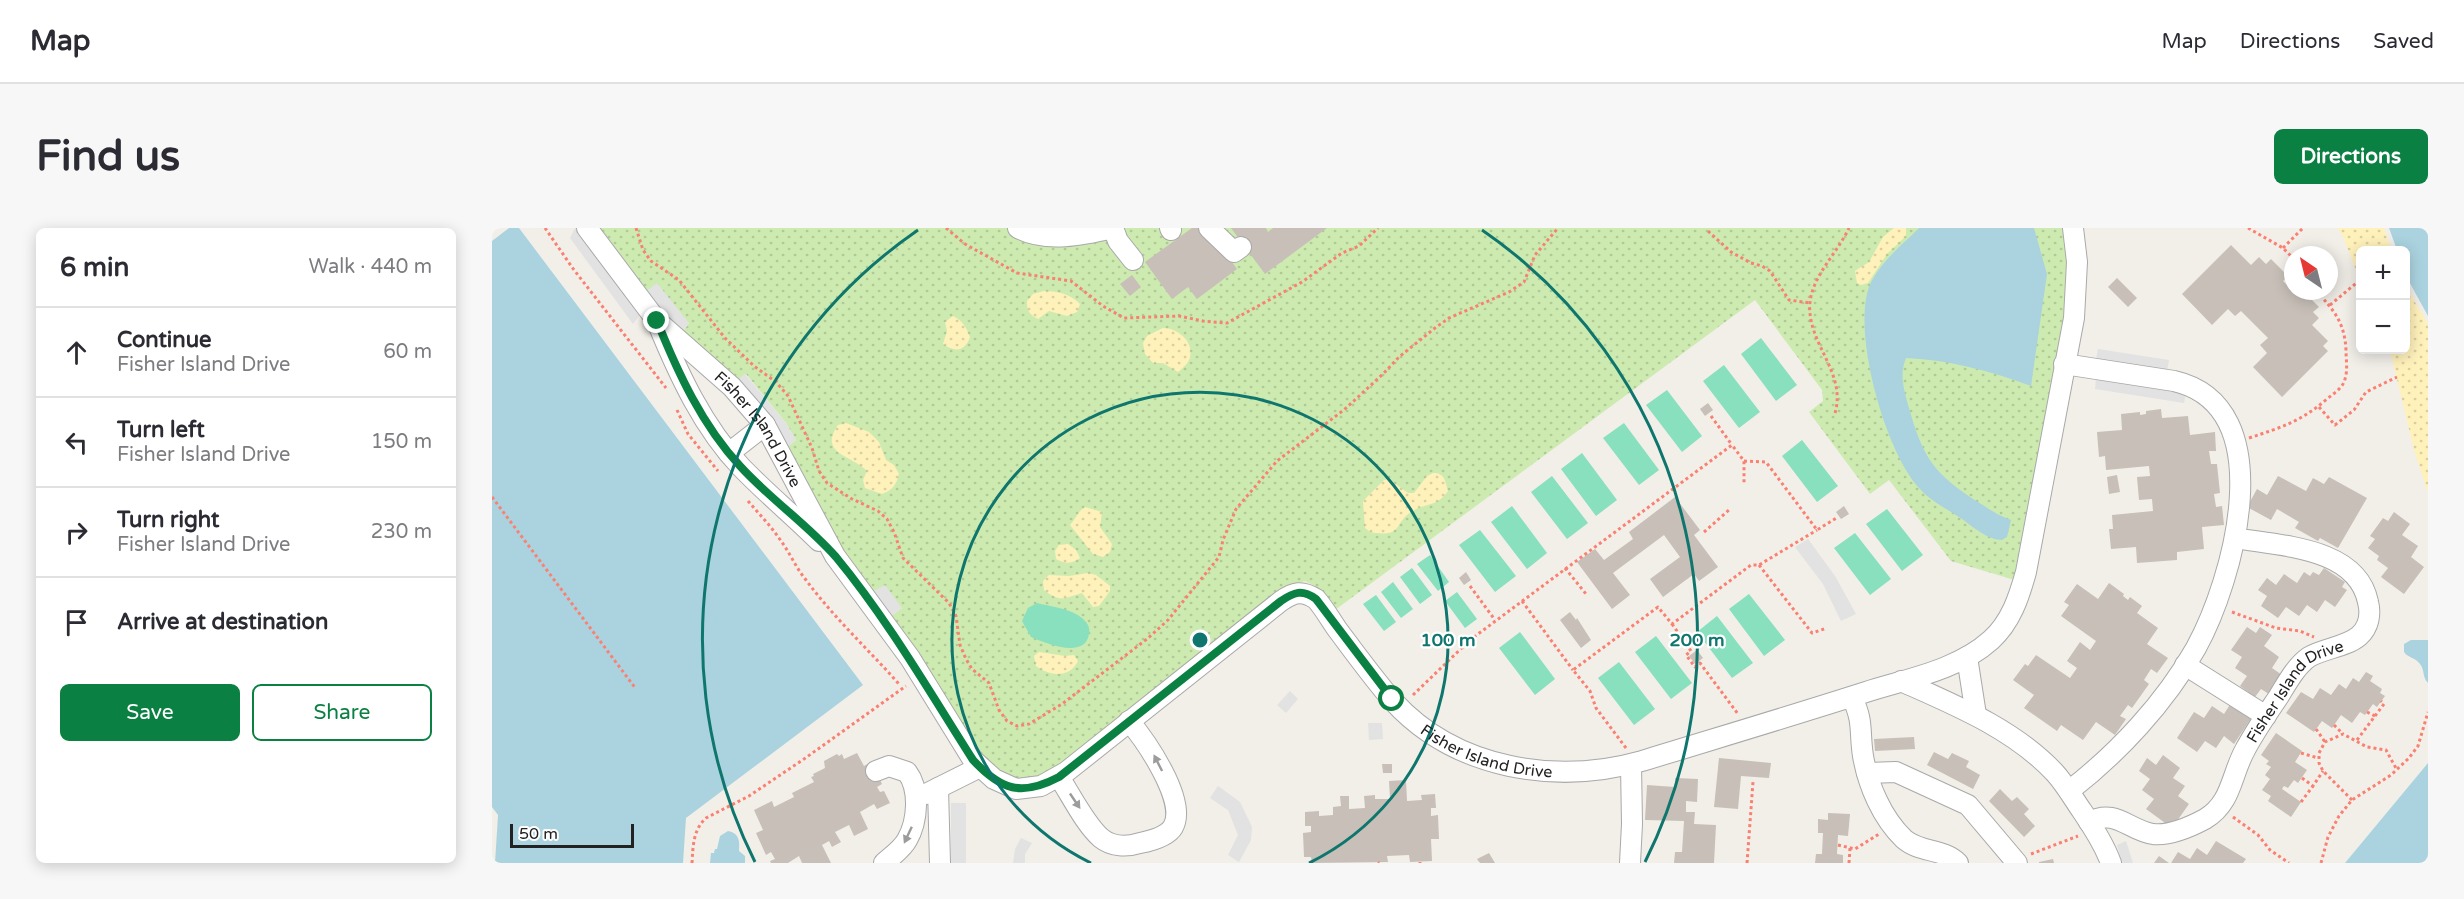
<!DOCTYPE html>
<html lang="en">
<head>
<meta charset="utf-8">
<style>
  body { margin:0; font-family:"Varela Round",sans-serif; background:#f7f7f7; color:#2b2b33 }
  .controls { position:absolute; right:18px; top:18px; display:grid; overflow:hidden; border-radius:9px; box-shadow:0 3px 15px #0003 }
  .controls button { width:54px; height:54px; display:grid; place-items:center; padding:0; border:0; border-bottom:2px solid #e1e1e2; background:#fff; color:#2b2b33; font:30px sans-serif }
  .compass { position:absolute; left:1792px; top:18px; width:54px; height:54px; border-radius:50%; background:#fff; box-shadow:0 3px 15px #0003; rotate:325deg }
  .scale { position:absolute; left:18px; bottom:15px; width:124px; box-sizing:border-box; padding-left:6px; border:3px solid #222; border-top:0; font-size:16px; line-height:21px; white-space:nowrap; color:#222; -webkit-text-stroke:4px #fff; paint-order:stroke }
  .stop { position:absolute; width:18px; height:18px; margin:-14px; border:4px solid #0b8043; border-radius:50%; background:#fff }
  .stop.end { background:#0b8043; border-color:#fff; box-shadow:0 2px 6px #0008 }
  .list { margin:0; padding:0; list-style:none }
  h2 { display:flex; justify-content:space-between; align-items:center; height:78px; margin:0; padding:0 24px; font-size:26px }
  h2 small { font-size:20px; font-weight:400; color:#7c7c81 }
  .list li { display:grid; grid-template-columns:39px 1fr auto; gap:18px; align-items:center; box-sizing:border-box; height:90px; padding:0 24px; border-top:2px solid #e1e1e2 }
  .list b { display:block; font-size:22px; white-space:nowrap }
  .list p { margin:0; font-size:20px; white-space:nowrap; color:#7c7c81 }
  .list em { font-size:20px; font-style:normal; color:#7c7c81 }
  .actions { display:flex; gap:12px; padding:18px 24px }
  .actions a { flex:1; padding:14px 0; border:2px solid #0b8043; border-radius:9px; text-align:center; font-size:21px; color:#0b8043 }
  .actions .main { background:#0b8043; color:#fff }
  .icon { flex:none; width:33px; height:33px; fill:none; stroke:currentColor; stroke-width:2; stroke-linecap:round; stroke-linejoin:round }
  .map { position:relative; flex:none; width:1936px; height:635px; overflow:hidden; border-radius:9px }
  header { display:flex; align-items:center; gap:36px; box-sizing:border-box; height:84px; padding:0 30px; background:#fff; border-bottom:2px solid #e1e1e2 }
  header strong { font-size:28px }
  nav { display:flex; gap:33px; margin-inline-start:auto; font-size:21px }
  .intro { display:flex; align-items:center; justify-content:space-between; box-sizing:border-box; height:144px; padding:0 36px }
  h1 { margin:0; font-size:42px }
  .button { padding:15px 27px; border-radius:9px; background:#0b8043; color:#fff; font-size:21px; font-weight:700 }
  main { display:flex; gap:36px; padding:0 36px }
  aside { flex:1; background:#fff; border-radius:9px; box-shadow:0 3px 15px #0003 }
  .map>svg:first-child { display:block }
</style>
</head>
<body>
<header>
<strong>Map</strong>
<nav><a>Map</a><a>Directions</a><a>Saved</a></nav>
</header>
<div class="intro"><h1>Find us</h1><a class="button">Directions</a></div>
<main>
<aside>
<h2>6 min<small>Walk · 440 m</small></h2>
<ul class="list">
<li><svg class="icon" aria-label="ahead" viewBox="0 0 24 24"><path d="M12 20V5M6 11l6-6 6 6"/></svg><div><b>Continue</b><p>Fisher Island Drive</p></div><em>60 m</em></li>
<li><svg class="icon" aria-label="left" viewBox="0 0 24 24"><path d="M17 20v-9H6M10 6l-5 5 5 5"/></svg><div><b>Turn left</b><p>Fisher Island Drive</p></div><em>150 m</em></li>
<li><svg class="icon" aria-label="right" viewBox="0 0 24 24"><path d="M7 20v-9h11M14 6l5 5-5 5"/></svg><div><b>Turn right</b><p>Fisher Island Drive</p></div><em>230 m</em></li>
<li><svg class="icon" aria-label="arrive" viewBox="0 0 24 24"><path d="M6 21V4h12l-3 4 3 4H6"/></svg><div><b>Arrive at destination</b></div></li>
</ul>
<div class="actions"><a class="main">Save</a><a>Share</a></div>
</aside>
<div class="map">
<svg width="1936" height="635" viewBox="0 0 1936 635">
  <defs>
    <pattern id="grass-dots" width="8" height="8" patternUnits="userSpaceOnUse" patternTransform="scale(1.5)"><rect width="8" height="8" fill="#cdebb0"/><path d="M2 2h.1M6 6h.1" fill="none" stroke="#b0c997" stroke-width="1.8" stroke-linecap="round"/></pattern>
    <pattern id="sand-dots" width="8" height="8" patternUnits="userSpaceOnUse" patternTransform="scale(1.5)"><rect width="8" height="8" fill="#fff1ba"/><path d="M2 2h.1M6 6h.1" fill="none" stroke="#dacea0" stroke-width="1.8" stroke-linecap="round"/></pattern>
  </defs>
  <rect width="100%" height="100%" fill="#f2efe9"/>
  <path fill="url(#grass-dots)" d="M106,0h1469l3,75 -52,278 -67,-20 -62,-81 -19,14 -61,-82 14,-11 -1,-11 -67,-90 -420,310 -20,-24 -10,-5 -14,4 -232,185c-40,14 -39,18 -75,-8l-94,-145 12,-9 -30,-16 -37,-49 -50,-94 11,-9 -10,-17 -40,-49 -12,9 -52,-50 7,-10 -44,-31z"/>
  <g fill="url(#sand-dots)">
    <polygon points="1402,0 1414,0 1414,8 1395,26 1376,55 1369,57 1365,55 1363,43 1377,34 1391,9"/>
    <polygon points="1845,0 1892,0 1899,22 1868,22 1868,53 1850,6"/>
    <polygon points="1914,59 1936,96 1936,265 1922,222 1898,122 1914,122"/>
    <path d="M552,63c14,0 26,3 36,13l-3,8 -10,4 -18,-5 -11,8c-9,-5 -11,-8 -11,-18l6,-7z"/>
    <path d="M461,88c10,5 13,11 17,21 -5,14 -14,16 -27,7l4,-13 -2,-9z"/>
    <path d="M671,100c14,0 31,13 27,29 -1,6 -7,11 -12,15l-15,-9h-10l-8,-9 -2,-11 4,-7z"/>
    <path d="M354,195l23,9 10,10 7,18 8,5 5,9c-3,12 -7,16 -17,20l-17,-6 -2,-8 4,-9c-15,-16 -49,-17 -29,-46z"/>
    <path d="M941,245c12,0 12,8 15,18 -12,17 -22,11 -37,21 -16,10 -9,24 -33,21 -6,0 -8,-1 -13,-5l-2,-27 21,-21 5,-1 19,14h6l13,-17z"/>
    <path d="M593,279l17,5 -2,15 12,17 -2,8 -7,5 -10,-3 -23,-29c6,-6 7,-13 15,-18z"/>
    <path d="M576,316l8,6 4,8c-8,6 -15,6 -24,1l-1,-8 4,-6z"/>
    <path d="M596,345l8,2 14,11v5l-11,15 -6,1 -11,-14c-17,5 -22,10 -38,-3l-1,-9 6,-6 20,1z"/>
    <path d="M547,424l26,4 9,-1 4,6c-9,18 -28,15 -42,5l-2,-10z"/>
  </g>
  <g fill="#88e0be">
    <polygon points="1269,110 1305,157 1284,173 1249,126"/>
    <polygon points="1232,137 1268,184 1247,200 1211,153"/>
    <polygon points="1175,162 1210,208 1190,224 1154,177"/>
    <polygon points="1132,195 1167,242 1147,257 1111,210"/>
    <polygon points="1310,212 1346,258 1325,274 1290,228"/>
    <polygon points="1090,225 1125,272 1104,288 1069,241"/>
    <polygon points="1060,248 1096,295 1075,311 1039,264"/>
    <polygon points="1020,278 1055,325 1035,341 999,294"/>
    <polygon points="1395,281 1431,327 1410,343 1374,296"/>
    <polygon points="988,302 1024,348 1003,364 967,317"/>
    <polygon points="1363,305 1399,351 1378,367 1342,320"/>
    <polygon points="938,327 957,354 946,363 925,336"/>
    <polygon points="920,340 940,367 928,376 908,349"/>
    <polygon points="901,354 921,381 909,390 889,364"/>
    <polygon points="965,364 985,391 973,400 953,373"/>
    <polygon points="1257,366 1293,412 1272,428 1237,381"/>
    <polygon points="884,367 904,394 892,403 871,376"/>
    <path d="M545,375c15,4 38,6 48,18 4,4 5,9 4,13 -4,26 -44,9 -58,3l-9,-16 6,-13z"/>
    <polygon points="1225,388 1261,435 1240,450 1205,404"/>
    <polygon points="1028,404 1063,451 1043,467 1007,420"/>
    <polygon points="1164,408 1200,455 1179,471 1143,424"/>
    <polygon points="1127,434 1163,481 1142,497 1106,450"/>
  </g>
  <g fill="#e2e2e2">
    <polygon points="83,0 87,0 150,84 141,96 78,10"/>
    <polygon points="165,55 197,95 190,105 153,64"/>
    <polygon points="1606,121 1677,132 1675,143 1604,131"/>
    <polygon points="253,146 294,195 304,212 293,221 242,155"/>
    <polygon points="1604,150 1694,164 1692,175 1603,161"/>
    <polygon points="1316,311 1343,348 1364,386 1349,393 1331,356 1303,319"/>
    <polygon points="393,357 410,380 398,389 380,364"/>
    <polygon points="798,463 806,471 794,485 785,477"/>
    <polygon points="876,495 890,495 891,511 877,512"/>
    <polygon points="726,558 748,574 760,599 759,612 747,634 736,627 746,607 736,582 718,570"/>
    <rect x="459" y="575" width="15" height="60"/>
    <polygon points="529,610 540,615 533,626 533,635 521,635 523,621"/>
    <polygon points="1634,613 1641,635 1630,635 1625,617"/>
  </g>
  <g fill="#aad3df">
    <polygon points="17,0 27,0 371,457 194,590 191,635 3,635 6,587 0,579 0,13"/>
    <path d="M1427,0h115l13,46 -16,112c-41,-15 -81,-26 -125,-28 -7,17 -2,32 3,50 14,50 25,66 69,94 11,7 21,14 33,18l-4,17 -5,3c-14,0 -29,-13 -40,-21 -13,-9 -30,-17 -41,-29 -35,-35 -69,-156 -52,-203 9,-23 33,-42 50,-59z"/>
    <polygon points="1897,0 1936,0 1936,88 1914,48 1914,22 1905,22"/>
    <path d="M1919,412h17v43c-6,-6 -3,-13 -8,-19 -5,-7 -12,-6 -16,-12v-8z"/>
    <polygon points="1936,535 1936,635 1853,635"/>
    <path d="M236,603c11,2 12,10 11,20l6,5v7h-35l1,-10h3l1,-4h2l3,-13z"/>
  </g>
  <g fill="#c7bfb8">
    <polygon points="700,0 715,0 745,41 705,71 696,59 680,71 653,34"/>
    <polygon points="739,0 774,0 776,4 781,0 835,0 773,46"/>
    <polygon points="1739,17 1759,37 1767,29 1774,36 1779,31 1796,48 1791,53 1806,68 1811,63 1827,79 1821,84 1827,90 1820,97 1836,113 1831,118 1836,123 1790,169 1761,139 1775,125 1768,117 1776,110 1749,83 1743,88 1736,81 1720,97 1690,66"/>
    <polygon points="640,47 649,59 638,68 628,56"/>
    <polygon points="1625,50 1645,70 1636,79 1616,59"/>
    <polygon points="1216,175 1221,182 1213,188 1208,181"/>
    <polygon points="1669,181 1670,190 1696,188 1698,207 1723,204 1724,223 1717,223 1719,236 1725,236 1728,265 1722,266 1724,279 1730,278 1732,297 1710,299 1712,321 1685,324 1685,332 1645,335 1644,319 1619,321 1617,301 1621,301 1620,287 1661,283 1660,271 1647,272 1645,249 1658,248 1657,238 1614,242 1613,228 1607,229 1605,204 1630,202 1629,186 1648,184 1648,187 1654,186 1654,183"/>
    <polygon points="1625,247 1628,264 1617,266 1615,249"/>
    <polygon points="1786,248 1814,263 1821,250 1832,256 1837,249 1875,270 1846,320 1828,310 1826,313 1803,300 1807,294 1785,281 1779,292 1755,279 1765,261 1775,267"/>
    <polygon points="1183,269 1208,302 1202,307 1226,339 1207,353 1202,346 1171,369 1158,351 1188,329 1172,307 1121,345 1138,367 1120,381 1085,334 1103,321 1112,332 1141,311 1137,304"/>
    <polygon points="1352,278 1357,286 1349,291 1344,284"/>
    <polygon points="1902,284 1918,296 1910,307 1926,318 1919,329 1932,339 1912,366 1889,349 1896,340 1885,332 1887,328 1876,320 1883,311 1878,308 1891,290 1896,293"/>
    <polygon points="1832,340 1853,354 1850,359 1855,362 1843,379 1833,372 1825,384 1815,377 1807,388 1794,379 1786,390 1769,378 1775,368 1766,362 1775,350 1784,357 1792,346 1805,355 1812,344 1818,348 1821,344 1827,347"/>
    <polygon points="974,344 979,352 972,357 967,350"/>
    <polygon points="1617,355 1632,366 1631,368 1636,372 1638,369 1650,378 1645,385 1666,400 1655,416 1676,430 1665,445 1659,441 1652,452 1657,456 1640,480 1636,477 1628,488 1634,491 1623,507 1604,494 1591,512 1569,497 1565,503 1532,480 1542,467 1521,452 1533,436 1536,438 1544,427 1578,450 1585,440 1575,433 1588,414 1598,422 1604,413 1569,388 1577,377 1572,374 1585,356 1606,371"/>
    <polygon points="1078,384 1084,392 1085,390 1099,412 1089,420 1068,392"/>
    <polygon points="1755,399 1764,405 1768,399 1780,407 1772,418 1787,429 1780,440 1793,449 1780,468 1769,461 1763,469 1748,458 1755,448 1743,440 1750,429 1739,422"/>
    <polygon points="1205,422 1211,430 1203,436 1197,428"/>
    <polygon points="1874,444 1881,448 1878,453 1890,461 1888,465 1893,468 1885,479 1881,476 1873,487 1868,484 1860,495 1849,487 1840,500 1830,493 1822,504 1794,485 1809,464 1821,471 1828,460 1839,467 1847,456 1854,461 1861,450 1867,454"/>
    <polygon points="1739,475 1760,489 1742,516 1732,508 1724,520 1713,513 1705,524 1685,510 1702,484 1712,490 1720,478 1732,486"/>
    <polygon points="1784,505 1810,523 1803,534 1815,542 1806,555 1802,552 1796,560 1792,558 1790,561 1809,574 1799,589 1776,573 1779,568 1770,562 1778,551 1773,547 1779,539 1774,536 1777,533 1769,527"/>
    <polygon points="1422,509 1423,521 1383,523 1382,511"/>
    <polygon points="1442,524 1456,531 1460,525 1477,533 1474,539 1488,547 1481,561 1435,537"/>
    <polygon points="365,525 372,538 379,534 390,556 385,559 388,564 392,563 398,575 385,581 382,576 368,584 376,601 362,608 357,597 343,604 349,614 340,619 337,613 330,617 339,635 310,635 307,628 296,635 279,635 278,633 283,631 279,624 274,627 264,605 271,602 262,582 280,573 282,579 302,569 300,565 322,554 319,549 322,548 321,546 333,540 332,533 345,526 347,528 350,526 352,531"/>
    <polygon points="1671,527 1688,540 1681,550 1693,558 1686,568 1697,576 1680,600 1654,581 1662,571 1650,562 1658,551 1647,543 1655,530 1664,537"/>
    <polygon points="1227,530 1279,535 1277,550 1249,548 1246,581 1222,579"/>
    <polygon points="890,536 900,536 900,545 891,545"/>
    <polygon points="1183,550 1206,551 1205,574 1194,573 1194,584 1203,584 1202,596 1224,597 1222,635 1182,635 1183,624 1190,624 1192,593 1153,592 1155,557 1183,559"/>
    <polygon points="914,552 915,573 930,572 929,567 943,566 944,580 939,580 939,588 946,587 947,611 939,611 940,633 918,634 917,627 895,628 896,634 820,635 819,629 812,629 811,605 819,604 819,598 813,598 813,584 827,583 827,588 841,587 841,579 849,578 848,568 857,568 857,581 873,580 872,568 883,567 883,571 898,571 897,553"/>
    <polygon points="1508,561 1520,573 1525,569 1537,581 1532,586 1543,598 1532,609 1497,573"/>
    <polygon points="1336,585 1358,586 1356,608 1346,607 1345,626 1351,627 1351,635 1323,635 1324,626 1330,626 1331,605 1326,605 1326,591 1336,592"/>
    <polygon points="1724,613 1754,631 1751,635 1679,635 1686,624 1698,631 1705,620 1715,627"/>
    <polygon points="997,625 1003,635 988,635 985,631"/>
    <polygon points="1667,628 1677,635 1662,635"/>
    <polygon points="1561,631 1562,635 1547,635 1547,634"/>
  </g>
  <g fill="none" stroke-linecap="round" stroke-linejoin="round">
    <defs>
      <g id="minor">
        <path id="s1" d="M95,0l70,93 75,66 33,38 70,131 75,102 63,102 21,19 22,10 25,-3 25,-14 215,-171c13,-9 21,-11 35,-2 8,9 14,20 21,30 18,24 36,49 56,72 63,69 164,84 249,60 75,-23 149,-45 224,-69 41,-13 92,-22 125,-52 20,-18 28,-43 35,-68l48,-254 3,-56 -4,-34"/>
        <path d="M526,0c28,15 65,7 95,0"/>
        <polyline points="621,0 626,13 641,32"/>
        <polyline points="678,0 679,2"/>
        <polyline points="717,0 742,24 749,19"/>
        <path d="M166,96c21,51 45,103 83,143 25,26 53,49 78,74"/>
        <path d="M1572,136l110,17c109,25 59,200 22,267 -31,55 -78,105 -127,143"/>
        <polyline points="237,225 273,197"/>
        <polyline points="1475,429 1484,487"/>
        <polyline points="1693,437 1774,488"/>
        <path d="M1409,453c54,24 113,48 154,92 10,11 18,25 27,38 11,16 22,33 29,52"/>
        <path d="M1360,469c12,26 7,33 11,59 5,29 19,62 41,83 16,14 39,9 54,24"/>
        <path d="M384,543l13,-5 18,6c13,17 11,49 0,68 -5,9 -15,16 -23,23"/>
        <polyline points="1375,545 1404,544 1476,577 1525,635"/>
        <path d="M567,549c12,18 26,47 42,61 11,9 26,9 39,5 10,-2 27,-6 33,-16 15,-26 -28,-87 -44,-106"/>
        <polyline points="446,560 448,635"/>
        <polyline points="434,566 488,539"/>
        <path id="s2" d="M1597,594c27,-14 39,8 64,12 17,2 37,-7 52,-15 27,-16 26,-44 40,-69 10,-19 22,-36 34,-54 8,-13 17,-30 30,-39 16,-9 37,-10 50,-21 10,-9 12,-22 9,-34 -11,-55 -88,-56 -133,-64"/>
        <polyline points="1138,635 1140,596 1139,537"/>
      </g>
    </defs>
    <use href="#minor" stroke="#a9a9a9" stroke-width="22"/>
    <g stroke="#fa8072" stroke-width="3" stroke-dasharray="3 3" stroke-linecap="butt">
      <polyline points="53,0 82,42 174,160"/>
      <polyline points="144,0 151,22 159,33 187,52 233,110 262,138 284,154 296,168 320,220 327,243 335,255 360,271 386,283 395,291 402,304 411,330 457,375 464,388 468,417 474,431 480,441 497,455 507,482 515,493 525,498 537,496 570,476 655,411 676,392 727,329 731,312 744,281 785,233 853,181 892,145 907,129 943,100 957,90 1017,64 1032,54 1043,27 1066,0"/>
      <polyline points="454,0 473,16 525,45 579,53 611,78 632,90 687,88 711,93 735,95 810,54 850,25 867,18 886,0"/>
      <polyline points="1756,0 1791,20 1801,30"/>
      <polyline points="0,1 1,0"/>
      <polyline points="1216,3 1239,24 1259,35 1270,38 1278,43 1297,72 1318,75"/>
      <polyline points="1791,20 1811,0"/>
      <polyline points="1838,77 1868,52"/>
      <polyline points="1827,179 1843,197 1862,182 1874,164 1905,149"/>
      <polyline points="185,182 196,206 226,243"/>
      <path d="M1343,185c12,-41 -29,-70 -25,-111 3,-27 28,-50 39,-74"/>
      <polyline points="1219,188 1240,217"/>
      <path d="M1757,210c33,-11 51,-16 78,-39 7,-6 16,-11 18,-20 3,-9 1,-20 1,-28 -1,-28 -12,-41 -30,-60"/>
      <polyline points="1252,233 1274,234 1325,302 1346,289"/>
      <polyline points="0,269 144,461"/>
      <path d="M256,273c11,13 23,25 33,40 9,12 15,27 25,39 28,38 62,69 93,104"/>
      <polyline points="1212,304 1237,282"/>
      <polyline points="1267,337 1320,405 1335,400"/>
      <polyline points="1073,340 1094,366"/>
      <polyline points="978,358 1003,392"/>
      <polyline points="1030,373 1081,442"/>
      <polyline points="1740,384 1784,400 1808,403 1822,409"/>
      <polyline points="1180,396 1199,423 1194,427 1203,439 1208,435 1246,486"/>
      <polyline points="921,467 978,412 1240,217 1252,233 1252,255"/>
      <polyline points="1875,484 1883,488"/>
      <polyline points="1842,497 1851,506"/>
      <polyline points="1824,501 1833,514"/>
      <polyline points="1865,512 1892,476 1889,473"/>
      <polyline points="1134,520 1104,480 1098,463 1081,442 1166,379 1180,396 1259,337 1267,337 1325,302"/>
      <polyline points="1809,525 1826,530"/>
      <polyline points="1810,550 1821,558 1831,543"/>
      <polyline points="1860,572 1831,543 1827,535 1827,525 1833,514 1851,506 1875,519 1894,522 1905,542"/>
      <polyline points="1809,574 1821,558"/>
      <polyline points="1741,589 1766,607 1778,622 1797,635"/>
      <polyline points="1346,617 1363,621 1387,606"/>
      <polyline points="1539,626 1586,608"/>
      <polyline points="886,634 887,635"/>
      <polyline points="928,634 928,635"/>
      <path d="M200,635c1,-17 1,-33 14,-45l43,-22 55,-37 102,-73"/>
      <polyline points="1255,635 1261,554"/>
      <polyline points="1357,635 1358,620"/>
      <polyline points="1829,635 1836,609 1847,588 1860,572 1899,547 1917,530 1926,518 1936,484"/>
    </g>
    <use href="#minor" stroke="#fff" stroke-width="20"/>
  </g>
  <defs><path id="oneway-solid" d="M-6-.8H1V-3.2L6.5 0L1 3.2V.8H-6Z" transform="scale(1.5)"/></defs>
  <g fill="#9c9c9c">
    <use href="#oneway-solid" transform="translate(666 535) rotate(-117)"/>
    <use href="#oneway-solid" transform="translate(583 573) rotate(56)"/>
    <use href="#oneway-solid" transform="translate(416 607) rotate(115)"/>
  </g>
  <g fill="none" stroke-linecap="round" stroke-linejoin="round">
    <path stroke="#0b8043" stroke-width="8" d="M165,93c21,52 45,104 83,145 30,33 67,58 96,91 52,63 93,134 137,203 28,30 48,37 86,17l222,-176c13,-9 21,-12 35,-2l76,100"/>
  </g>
  <g fill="none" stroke="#0f766e" stroke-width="3">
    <path d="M599 635A248 248 0 1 1 817 635"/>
    <path d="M263 634A497 497 0 0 1 426 2M990 2A497 497 0 0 1 1153 634"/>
  </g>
  <g text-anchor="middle" stroke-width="4.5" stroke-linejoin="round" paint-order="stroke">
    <g font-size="16" fill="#222" stroke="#fff">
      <text dy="6" stroke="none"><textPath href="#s1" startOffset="266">Fisher Island Drive</textPath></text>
      <text dy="6" stroke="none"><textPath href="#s2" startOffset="284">Fisher Island Drive</textPath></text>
      <text dy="6" stroke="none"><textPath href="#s1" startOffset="1318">Fisher Island Drive</textPath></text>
    </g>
  </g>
  <circle cx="708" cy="412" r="9" fill="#0f766e" stroke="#fff" stroke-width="3"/>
  <g font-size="18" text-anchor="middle" font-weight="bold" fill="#0f766e" stroke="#fff" stroke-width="4.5" stroke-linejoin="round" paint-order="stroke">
    <text x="956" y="418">100 m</text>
    <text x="1205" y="418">200 m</text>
  </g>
</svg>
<div class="controls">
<button>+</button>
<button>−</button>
</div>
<svg class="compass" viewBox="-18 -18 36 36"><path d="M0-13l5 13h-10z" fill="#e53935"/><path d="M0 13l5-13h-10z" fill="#7c7c81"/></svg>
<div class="scale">50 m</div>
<div class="stop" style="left:900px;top:471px"></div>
<div class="stop end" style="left:165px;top:93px"></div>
</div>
</main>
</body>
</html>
